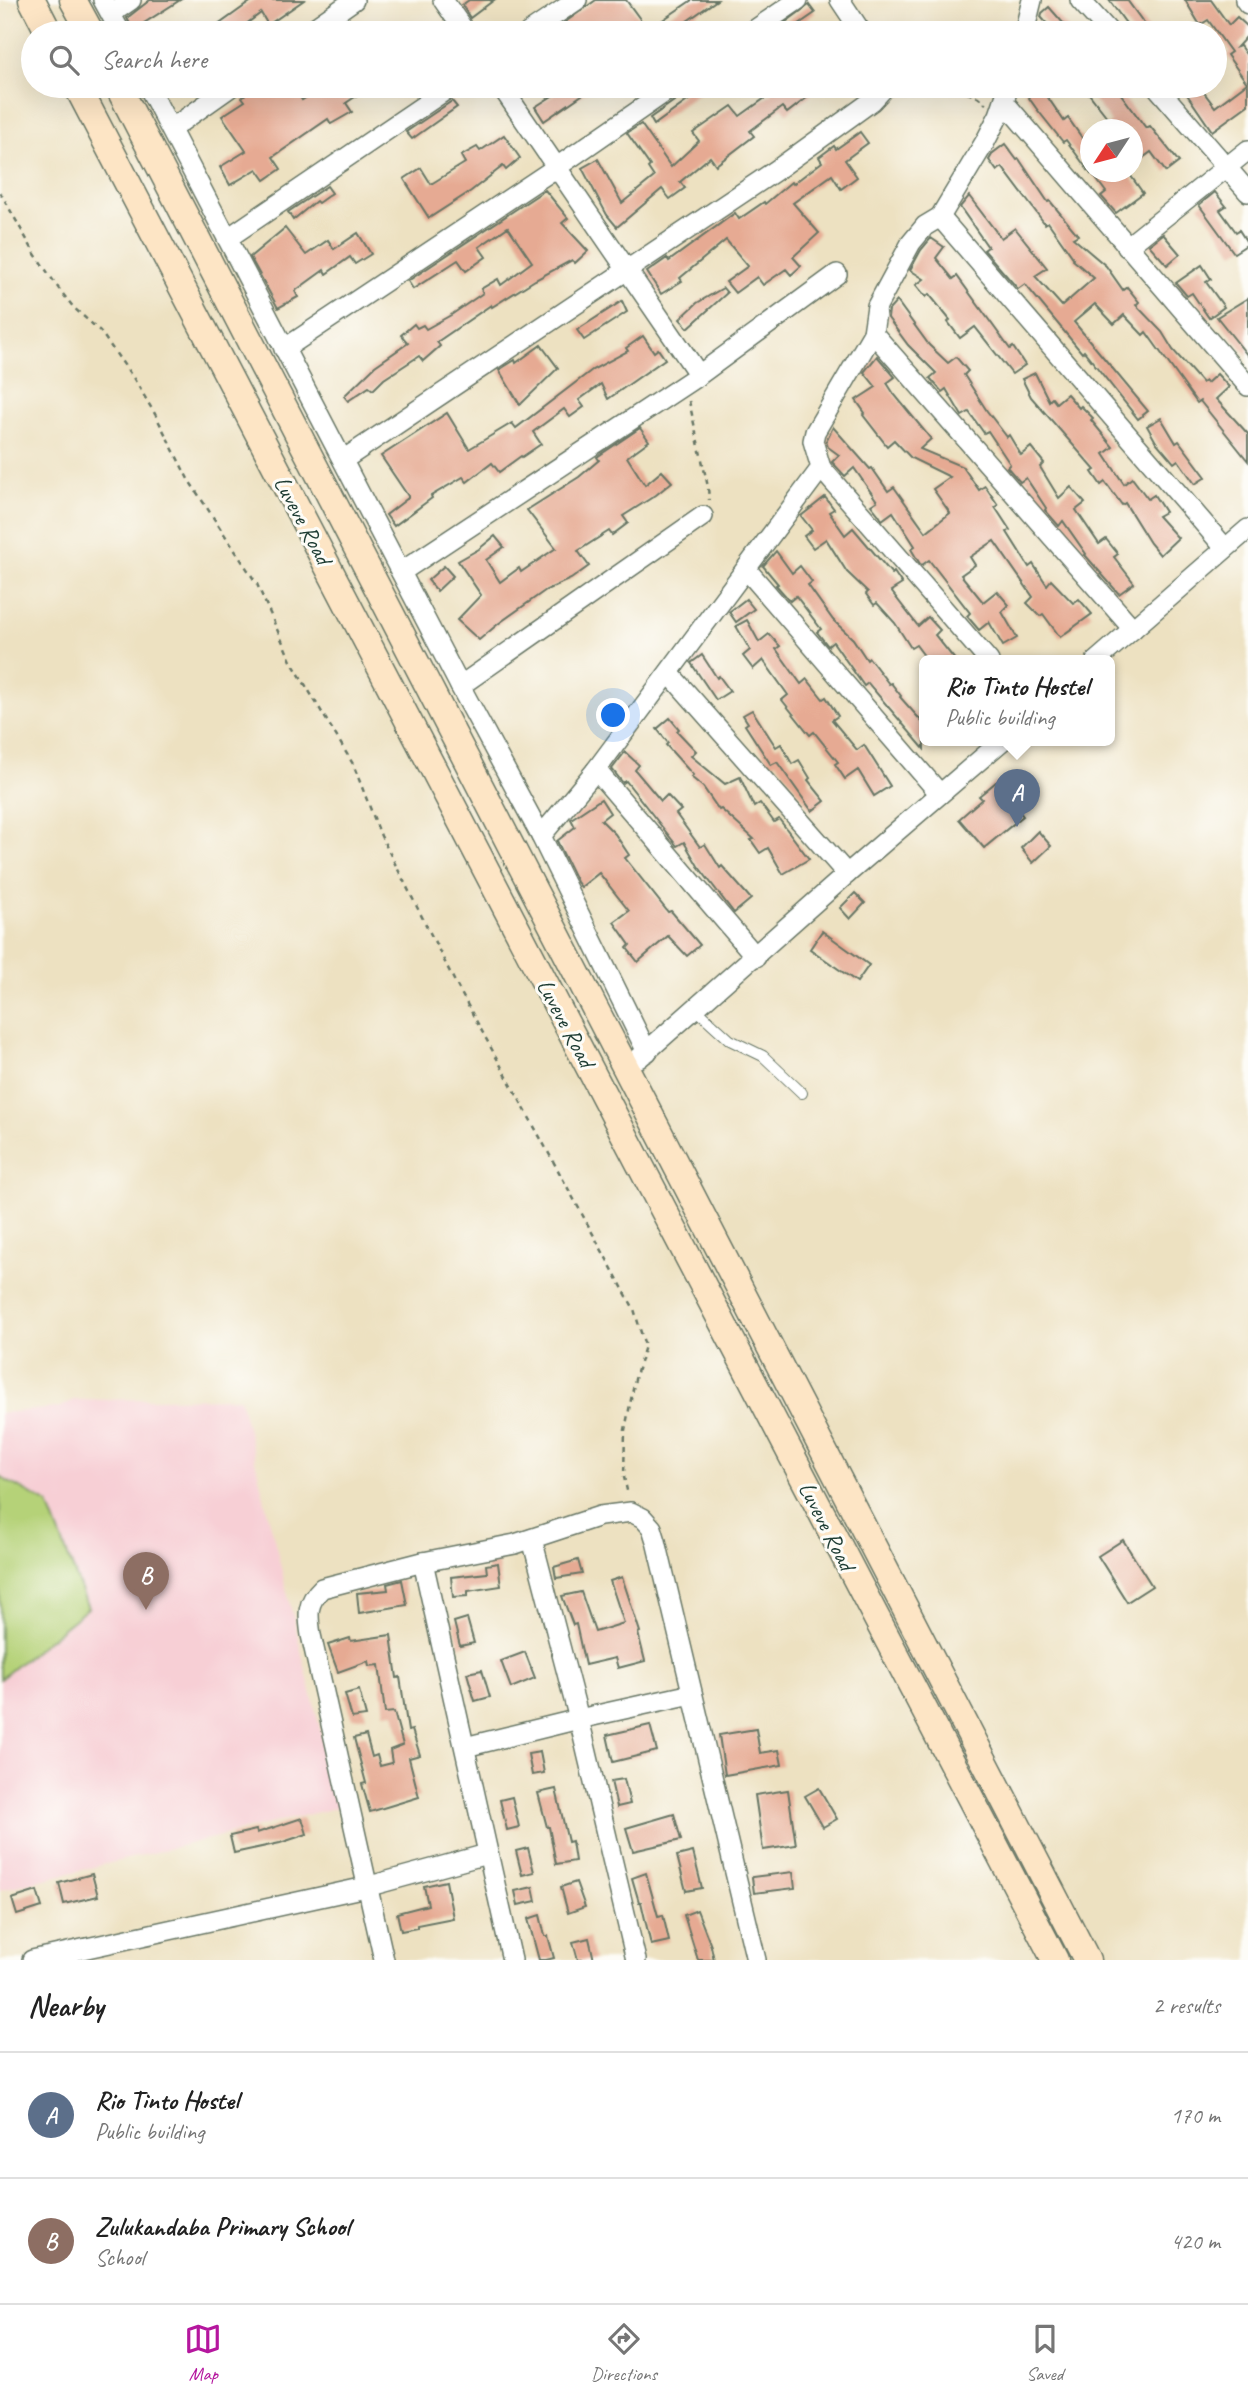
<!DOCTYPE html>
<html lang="en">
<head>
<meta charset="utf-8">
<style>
  body { margin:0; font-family:Caveat,sans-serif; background:#f2f2f2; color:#222 }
  .compass { position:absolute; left:1080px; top:119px; width:63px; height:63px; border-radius:50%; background:#fff; box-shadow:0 7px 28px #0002; rotate:234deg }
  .you { position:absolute; left:614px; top:716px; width:24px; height:24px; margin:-18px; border:5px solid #fff; border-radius:50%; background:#1a73e8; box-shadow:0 0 0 10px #1a73e833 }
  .badge { display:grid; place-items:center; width:46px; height:46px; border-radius:50%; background:#b5179e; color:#fff; font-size:23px; font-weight:700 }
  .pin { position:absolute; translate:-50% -58px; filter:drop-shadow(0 2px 4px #0008) }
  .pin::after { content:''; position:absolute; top:37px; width:24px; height:21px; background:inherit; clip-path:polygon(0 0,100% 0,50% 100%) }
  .popup { position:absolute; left:919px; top:655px; width:196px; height:91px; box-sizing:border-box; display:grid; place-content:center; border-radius:10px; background:#fff; filter:drop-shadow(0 2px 5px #0005); font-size:23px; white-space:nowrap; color:#767676 }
  .popup b { font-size:26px; color:#222 }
  .popup::after { content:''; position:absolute; left:50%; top:100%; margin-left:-14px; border:14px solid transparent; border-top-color:#fff }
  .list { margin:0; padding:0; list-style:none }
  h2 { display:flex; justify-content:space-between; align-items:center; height:91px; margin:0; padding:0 28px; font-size:30px }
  h2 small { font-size:23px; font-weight:400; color:#767676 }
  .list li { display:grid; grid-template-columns:46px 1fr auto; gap:21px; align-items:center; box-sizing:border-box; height:126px; padding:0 28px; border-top:2px solid #e0e0e0 }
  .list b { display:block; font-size:26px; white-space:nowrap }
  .list p { margin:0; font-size:23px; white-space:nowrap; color:#767676 }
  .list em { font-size:23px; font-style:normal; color:#767676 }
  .icon { flex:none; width:38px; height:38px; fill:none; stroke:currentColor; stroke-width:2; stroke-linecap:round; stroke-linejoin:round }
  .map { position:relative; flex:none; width:1248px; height:1960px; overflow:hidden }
  .search { position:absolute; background:#fff; box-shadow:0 7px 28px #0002; left:21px; right:21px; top:21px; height:77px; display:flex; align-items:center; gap:18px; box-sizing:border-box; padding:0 24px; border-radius:38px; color:#767676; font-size:26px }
  .sheet { height:343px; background:#fff }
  nav { display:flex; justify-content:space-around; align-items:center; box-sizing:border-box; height:98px; border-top:2px solid #e0e0e0; background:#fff; font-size:19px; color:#767676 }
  nav a { display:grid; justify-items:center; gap:4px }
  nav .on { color:#b5179e }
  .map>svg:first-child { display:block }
</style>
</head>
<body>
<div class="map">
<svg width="1248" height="1960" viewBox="0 0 1248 1960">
  <rect width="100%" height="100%" fill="#fdfcf7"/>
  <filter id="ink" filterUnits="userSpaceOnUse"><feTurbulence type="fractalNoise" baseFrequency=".0143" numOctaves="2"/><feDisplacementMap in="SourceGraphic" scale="14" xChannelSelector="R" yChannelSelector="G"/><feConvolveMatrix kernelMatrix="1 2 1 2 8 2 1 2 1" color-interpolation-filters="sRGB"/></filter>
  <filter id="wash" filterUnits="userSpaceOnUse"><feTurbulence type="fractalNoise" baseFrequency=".00686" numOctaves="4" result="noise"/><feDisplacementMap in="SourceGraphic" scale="28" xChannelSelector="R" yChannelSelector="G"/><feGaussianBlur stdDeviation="1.57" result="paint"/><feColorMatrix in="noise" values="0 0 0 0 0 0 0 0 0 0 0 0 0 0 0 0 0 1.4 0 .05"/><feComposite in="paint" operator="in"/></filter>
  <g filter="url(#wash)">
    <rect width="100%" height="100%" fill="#ede1c1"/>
    <polygon fill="#f7cfd5" points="240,1398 339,1807 0,1890 0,1413 58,1408 74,1400"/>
    <polygon fill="#b5d278" stroke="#6a8856" stroke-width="2" points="0,1477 48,1504 88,1608 0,1679"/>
    <g id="blocks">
      <g fill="#e6aa93">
        <polygon points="150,0 180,0 133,30 127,18"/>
        <polygon points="253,0 304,0 268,25 261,13 234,33 207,33"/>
        <polygon points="469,0 494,0 470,18 462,5"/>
        <polygon points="596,0 626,0 648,30 692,0 717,0 670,33 550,33"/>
        <polygon points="1109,0 1127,0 1151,33 1133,33"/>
        <polygon points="1185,0 1211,0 1229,25 1237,17 1248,27 1248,35 1237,47 1240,46 1248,57 1248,105 1212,131 1186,93 1195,86 1199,86 1215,107 1247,83 1227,55 1231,52 1208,20 1200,25"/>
        <polygon points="809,5 815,13 786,33 771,33"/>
        <polygon points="1049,7 1072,33 1055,33 1041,17 1042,13"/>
        <polygon points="256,86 293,86 302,100 324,86 371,86 346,103 352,112 331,124 328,119 273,157 281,169 265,180 257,169 230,185 220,167 246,151 222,116 245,101 242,97"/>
        <polygon points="568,86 595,86 544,121 535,107"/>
        <polygon points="686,86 708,86 654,125 650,118 681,96"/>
        <polygon points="767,86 822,86 787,113 782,107 750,131 754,136 716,165 710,157 680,182 685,188 670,199 662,189 617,227 607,215 582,168 598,159 622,203 654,177 648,168 650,166 627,133 641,124 671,167 699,141 693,133 732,106 740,116 772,93"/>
        <polygon points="1030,86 1040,86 1064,121 1068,118 1090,149 1090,173 1066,140 1063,142 1036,108 1024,91"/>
        <polygon points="1083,86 1115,86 1146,128 1150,126 1179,162 1166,172 1151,152 1132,166 1132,130 1102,130 1111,122"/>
        <polygon points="452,101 457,107 412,139 406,132"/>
        <polygon points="860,132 868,143 845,160 857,177 841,189 832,175 793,203 819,233 793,257 801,266 791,275 786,269 763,285 757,277 735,293 726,282 748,266 726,240 680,278 682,281 661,294 647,272 667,258 669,261 735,213 739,219 764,202 765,204 791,182 793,184 822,162 819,157 834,146 836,149"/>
        <polygon points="504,135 520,158 506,170 503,166 471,191 429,218 404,179 421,168 431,184 465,163 461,156 477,147 480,151"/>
        <polygon points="1005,144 1017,160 1019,159 1048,202 1050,201 1078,235 1073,238 1106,266 1123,290 1127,287 1139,302 1136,305 1162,332 1173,350 1202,383 1205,381 1207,383 1217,374 1229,387 1216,399 1248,434 1248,461 1200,401 1197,403 1146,332 1143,335 1124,315 1114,324 1095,304 1074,322 1148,411 1138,419 1084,351 1082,353 1025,284 1018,289 984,250 988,247 960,207 969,196 1001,238 1015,228 1047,268 1035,276 1062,306 1094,278 1073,260 1074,259 1048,222 1045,224 1002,167 997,171 989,160 993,153"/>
        <polygon points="1091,172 1128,172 1143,193 1116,213 1101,196 1106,192"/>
        <polygon points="327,186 332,193 318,203 316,201 293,220 288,212"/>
        <polygon points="545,190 568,218 562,223 588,251 575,263 572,260 535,280 492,307 491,305 437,342 440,346 423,361 419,356 384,379 373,390 369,387 348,401 344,396 375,366 408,343 401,335 414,324 417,328 423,325 426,329 451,315 483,293 481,289 498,279 501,285 532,262 508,227 479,247 486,257 466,271 458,260 413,289 408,281"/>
        <polygon points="1215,192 1226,206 1220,210 1236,232 1239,230 1248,244 1234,253 1199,205"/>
        <polygon points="285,228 306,255 328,240 334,249 358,233 371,254 355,264 350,257 326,274 324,270 295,291 298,297 278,308 250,257"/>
        <polygon points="1163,234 1180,254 1167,265 1149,245"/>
        <polygon points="931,238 944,247 936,258 953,279 957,276 1010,349 1013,347 1025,365 1012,374 975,327 960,338 948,322 950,320 929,294 926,297 916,285 924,279 910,270 921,250"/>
        <polygon points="1202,265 1211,279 1206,282 1224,307 1209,318 1192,293 1187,296 1176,283"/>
        <polygon points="723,288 727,293 688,328 680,319 697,303"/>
        <polygon points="1248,298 1248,356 1217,317"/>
        <polygon points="622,301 627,312 584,340 577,330"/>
        <polygon points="897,301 929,345 948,363 956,357 968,371 964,375 987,411 1007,437 1009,435 1021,455 1031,447 1044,463 1040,467 1059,498 1071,487 1085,503 1076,510 1099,544 1106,539 1118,554 1114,557 1134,583 1119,594 1085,555 1086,554 1063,521 1059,526 1045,510 1046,508 1026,478 1020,482 1007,467 1010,464 988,431 984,433 969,412 962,416 946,389 942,392 930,378 936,373 908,345 888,318 889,310"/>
        <polygon points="643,336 654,352 658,349 665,359 608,399 601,384 579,400 584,407 570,417 564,409 533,432 541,444 522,457 521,456 499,472 492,463 467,482 463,477 431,496 432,498 394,526 386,515 408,498 408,496 381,456 447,413 469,449 512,423 516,428 592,370 628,351 626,348"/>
        <polygon points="541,345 558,368 520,405 499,370 515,360 516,363"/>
        <polygon points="877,356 895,377 887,383 894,394 931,439 920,449 963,467 979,490 985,486 998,505 995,507 1010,530 1007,532 1029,567 1033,564 1047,585 1051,580 1073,603 1079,599 1092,614 1060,637 1043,614 1040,616 1027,603 1033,597 994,541 970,557 975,565 961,575 983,602 997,591 1009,605 1002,612 1017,638 1003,646 989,622 979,630 967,616 970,613 929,560 922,565 920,564 911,549 915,546 893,512 882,520 879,515 871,505 877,501 854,468 845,476 832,462 839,455 828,447 826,441 833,427 870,469 872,468 888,491 894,487 926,532 950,513 933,489 950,477 911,458 894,440 887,446 863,415 865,413 856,400 876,387 864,372"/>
        <polygon points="1035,373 1049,401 1052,398 1056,403 1067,394 1079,408 1081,406 1093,418 1091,420 1113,447 1104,454 1124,484 1132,478 1148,499 1154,495 1165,512 1158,516 1178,538 1160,555 1150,543 1125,503 1122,505 1105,482 1101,485 1092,472 1095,470 1031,397 1022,379"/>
        <polygon points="1161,418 1176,443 1179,441 1206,477 1195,484 1178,460 1174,463 1156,442 1147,426"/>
        <polygon points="640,428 649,441 627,457 645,485 662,471 672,482 656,495 623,516 628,523 612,535 609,531 578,551 589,566 571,579 546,590 498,624 479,640 457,620 481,595 458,561 479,549 495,536 504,547 486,560 500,582 519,568 521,572 556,548 527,510 579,477 599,460 597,457"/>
        <polygon points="825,497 834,509 829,512 845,535 853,528 892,574 894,572 902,584 891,591 918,626 928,617 940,630 935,635 956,661 928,661 916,645 911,648 895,623 877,603 874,605 866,594 868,592 847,572 826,539 813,548 804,536 812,530 801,516"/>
        <polygon points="776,551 792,573 800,566 812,582 808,585 833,620 853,639 867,660 869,658 889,684 891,683 901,696 900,697 924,724 924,749 868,683 864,686 833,642 828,646 817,632 821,629 796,596 790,601 776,585 778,584 763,566"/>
        <polygon points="444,566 453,576 437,591 428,580"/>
        <polygon points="746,599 754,609 736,622 729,612"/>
        <polygon points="747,620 759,642 769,634 780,646 776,649 801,684 807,679 823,699 826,697 838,716 832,720 857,750 864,745 890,786 874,796 858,770 845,779 835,764 838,762 814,732 810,735 782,700 788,695 763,660 753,669 743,656 750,650 736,626"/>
        <polygon points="702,655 717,678 719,676 730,691 716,700 691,663"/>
        <polygon points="752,710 776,747 781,744 792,764 799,760 810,778 808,780 825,801 812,811 777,762 771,765 745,725 748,723 743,715"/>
        <polygon points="670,718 679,729 677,731 696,751 691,756 725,784 740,777 754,807 760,803 774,822 779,819 809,859 783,874 768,848 760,853 751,840 754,839 721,809 719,810 703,787 691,777 693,775 666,745 668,743 657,729"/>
        <polygon points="625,752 639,765 635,770 661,801 667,795 681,810 676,814 700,847 705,844 720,868 722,866 751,899 734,913 698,866 684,842 677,846 626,781 623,783 612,769"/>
        <polygon points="996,782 1023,816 984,848 959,819 982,799 979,796"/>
        <polygon points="601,799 610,813 601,820 615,834 629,855 625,858 668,912 671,911 700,945 687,956 668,936 638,962 627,948 630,945 614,922 629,911 599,873 581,887 577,882 557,841 575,827 571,819"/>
        <polygon points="1038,831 1051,846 1033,863 1021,848"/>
        <polygon points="855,893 865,903 850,919 840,908"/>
        <polygon points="822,931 869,965 857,982 810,949"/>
        <polygon points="1123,1540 1152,1586 1127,1602 1098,1556"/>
        <polygon points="578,1560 582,1574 556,1578 554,1567"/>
        <polygon points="498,1563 501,1586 468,1591 468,1596 453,1597 451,1577 487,1573 486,1565"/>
        <polygon points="622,1577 640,1632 638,1633 645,1661 618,1668 615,1658 585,1665 576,1624 573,1625 562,1596 581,1592 595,1632 624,1623 610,1581"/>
        <polygon points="402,1580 407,1605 359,1613 357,1593 388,1590 387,1584"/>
        <polygon points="467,1618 474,1643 460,1646 454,1622"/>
        <polygon points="391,1635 397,1678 400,1677 408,1731 412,1730 420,1755 409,1758 419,1797 370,1812 362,1784 366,1783 354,1738 366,1735 372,1757 377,1755 380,1766 392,1763 390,1750 403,1745 394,1712 385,1713 379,1665 369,1666 368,1661 338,1672 328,1645 350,1638 351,1641"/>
        <polygon points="525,1652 535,1678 511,1688 501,1661"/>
        <polygon points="482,1670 490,1697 475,1701 467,1673"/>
        <polygon points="359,1690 366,1716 352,1718 345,1694"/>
        <polygon points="650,1725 657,1751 613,1762 607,1735"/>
        <polygon points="756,1729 760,1753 779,1750 782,1765 725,1775 719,1735"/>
        <polygon points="540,1752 544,1773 532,1775 528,1754"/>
        <polygon points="624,1779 630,1804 617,1807 611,1781"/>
        <polygon points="819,1788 837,1819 823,1827 805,1796"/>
        <polygon points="556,1789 568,1842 572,1841 575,1861 556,1864 549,1827 547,1827 538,1793"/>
        <polygon points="788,1790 796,1845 763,1850 755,1795"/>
        <polygon points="512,1797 519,1827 507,1830 500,1800"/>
        <polygon points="674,1814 681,1840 633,1851 626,1828"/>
        <polygon points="302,1818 307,1834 280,1843 234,1853 230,1836 256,1830 257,1833"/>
        <polygon points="528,1848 534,1872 522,1875 516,1851"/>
        <polygon points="693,1852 702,1888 686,1891 677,1856"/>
        <polygon points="793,1872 795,1888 754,1893 752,1877"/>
        <polygon points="646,1873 658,1916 663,1915 669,1941 651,1945 641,1902 639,1902 632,1878"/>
        <polygon points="92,1874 98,1896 64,1904 59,1883"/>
        <polygon points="446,1881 453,1918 417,1925 417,1928 401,1931 397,1913 428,1905 424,1886"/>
        <polygon points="576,1882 585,1907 568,1913 561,1887"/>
        <polygon points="533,1887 536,1901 518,1905 515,1891"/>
        <polygon points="37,1891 42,1907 17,1915 12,1899"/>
        <polygon points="697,1910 711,1946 714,1960 698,1960 684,1915"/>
        <polygon points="540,1915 545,1936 548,1936 554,1958 546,1960 539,1960 528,1919"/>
        <polygon points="589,1938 594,1960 578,1960 573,1942"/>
      </g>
    </g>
  </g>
  <g filter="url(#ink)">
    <use href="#blocks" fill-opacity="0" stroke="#677665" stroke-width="2"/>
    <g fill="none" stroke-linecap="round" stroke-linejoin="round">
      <defs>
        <polyline id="lane" points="696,1009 730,1040 763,1056 802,1093"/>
        <g id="street">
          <polyline points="103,0 121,33"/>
          <polyline points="443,0 466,33"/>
          <polyline points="840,0 862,33"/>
          <polyline points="1080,0 1110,33"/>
          <polyline points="1245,0 1248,4"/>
          <polyline points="111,14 131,0"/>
          <polyline points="307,33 354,0"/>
          <polyline points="528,33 577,0"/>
          <polyline points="750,33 798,0"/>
          <polyline points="1024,33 1032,0"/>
          <polyline points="148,86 460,686 541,836 647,1052"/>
          <polyline points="501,86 699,375"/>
          <polyline points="1156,86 1248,192"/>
          <polyline points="1004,102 1248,386"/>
          <polyline points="171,129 232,86"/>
          <polyline points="940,217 1225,548"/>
          <polyline points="228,238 452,86"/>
          <polyline points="1127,247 1248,150"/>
          <polyline points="873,333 1133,629"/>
          <polyline points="284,349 557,167 674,86"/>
          <polyline points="343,460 775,171 872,101 886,86"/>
          <polyline points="821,468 989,661"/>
          <polyline points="747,570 940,794"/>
          <polyline points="401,572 699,375 837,274"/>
          <polyline points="1096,661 1248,529"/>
          <polyline points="669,673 847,874"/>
          <polyline points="460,686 703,516"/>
          <polyline points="596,770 756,957"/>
          <polyline points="541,836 596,770 821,468 813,441 815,432 873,333 877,306 911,243 925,226 940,217 985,142 999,115 1009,86"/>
          <polyline points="639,1058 847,874 1002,741"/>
          <polyline points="532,1539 579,1719 636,1960"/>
          <polyline points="423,1562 512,1960"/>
          <polyline points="465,1747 579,1719 692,1694"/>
          <polyline points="32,1960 366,1887 487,1854"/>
          <path d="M384,1960l-73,-325c-3,-20 -5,-32 11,-47l101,-26 92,-18 85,-28 31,-4 12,6 9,10 4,13 100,419"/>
        </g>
        <g id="secondary">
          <polyline points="32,0 49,33"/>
          <polyline points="73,0 91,33"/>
          <polyline points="77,86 1055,1960"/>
          <polyline points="118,86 1087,1960"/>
        </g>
      </defs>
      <use href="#lane" stroke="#677665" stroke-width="12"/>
      <use href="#street" stroke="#677665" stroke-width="22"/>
      <use href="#secondary" stroke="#677665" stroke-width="29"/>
      <g stroke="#677665" stroke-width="2.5" stroke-dasharray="5 5" stroke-linecap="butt">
        <polyline points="948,86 978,97 986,104"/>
        <polyline points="0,192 35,254 59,289 74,308 100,331 134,379 155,414 188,479 257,584 291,661 353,764 381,836 455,982 634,1309 645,1346 635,1379 625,1430 624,1477 628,1495"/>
        <polyline points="689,401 708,487 709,500"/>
      </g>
      <use href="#lane" stroke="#fff" stroke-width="10"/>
      <use href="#street" stroke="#fff" stroke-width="19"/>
      <use href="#secondary" stroke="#fde5c5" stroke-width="26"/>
    </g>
  </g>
  <g text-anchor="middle" stroke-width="6" stroke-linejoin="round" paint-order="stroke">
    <g font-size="24" fill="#1f3d34" stroke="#fdfcf7">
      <text transform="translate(303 520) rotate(62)" y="8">Luveve Road</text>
      <text transform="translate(566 1023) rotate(62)" y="8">Luveve Road</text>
      <text transform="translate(827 1526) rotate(63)" y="8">Luveve Road</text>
    </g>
  </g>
</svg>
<svg class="compass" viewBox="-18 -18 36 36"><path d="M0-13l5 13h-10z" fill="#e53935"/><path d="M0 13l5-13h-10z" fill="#767676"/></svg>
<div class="you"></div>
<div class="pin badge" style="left:1017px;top:827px;background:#5c6f8a">A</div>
<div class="popup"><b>Rio Tinto Hostel</b>Public building</div>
<div class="pin badge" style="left:146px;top:1610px;background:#8d6e63">B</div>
<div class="search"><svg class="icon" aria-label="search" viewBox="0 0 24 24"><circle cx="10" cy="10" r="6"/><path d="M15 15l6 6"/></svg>Search here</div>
</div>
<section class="sheet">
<h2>Nearby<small>2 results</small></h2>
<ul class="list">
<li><span class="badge" style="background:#5c6f8a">A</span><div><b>Rio Tinto Hostel</b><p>Public building</p></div><em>170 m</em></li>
<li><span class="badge" style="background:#8d6e63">B</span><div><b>Zulukandaba Primary School</b><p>School</p></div><em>420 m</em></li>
</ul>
</section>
<nav>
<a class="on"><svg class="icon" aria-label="map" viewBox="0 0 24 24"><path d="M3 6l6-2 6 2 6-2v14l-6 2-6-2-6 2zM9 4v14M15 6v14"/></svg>Map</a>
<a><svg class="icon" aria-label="directions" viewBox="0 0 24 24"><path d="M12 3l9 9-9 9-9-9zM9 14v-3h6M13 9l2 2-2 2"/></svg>Directions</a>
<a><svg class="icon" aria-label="saved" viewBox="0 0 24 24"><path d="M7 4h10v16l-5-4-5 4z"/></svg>Saved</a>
</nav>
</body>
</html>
